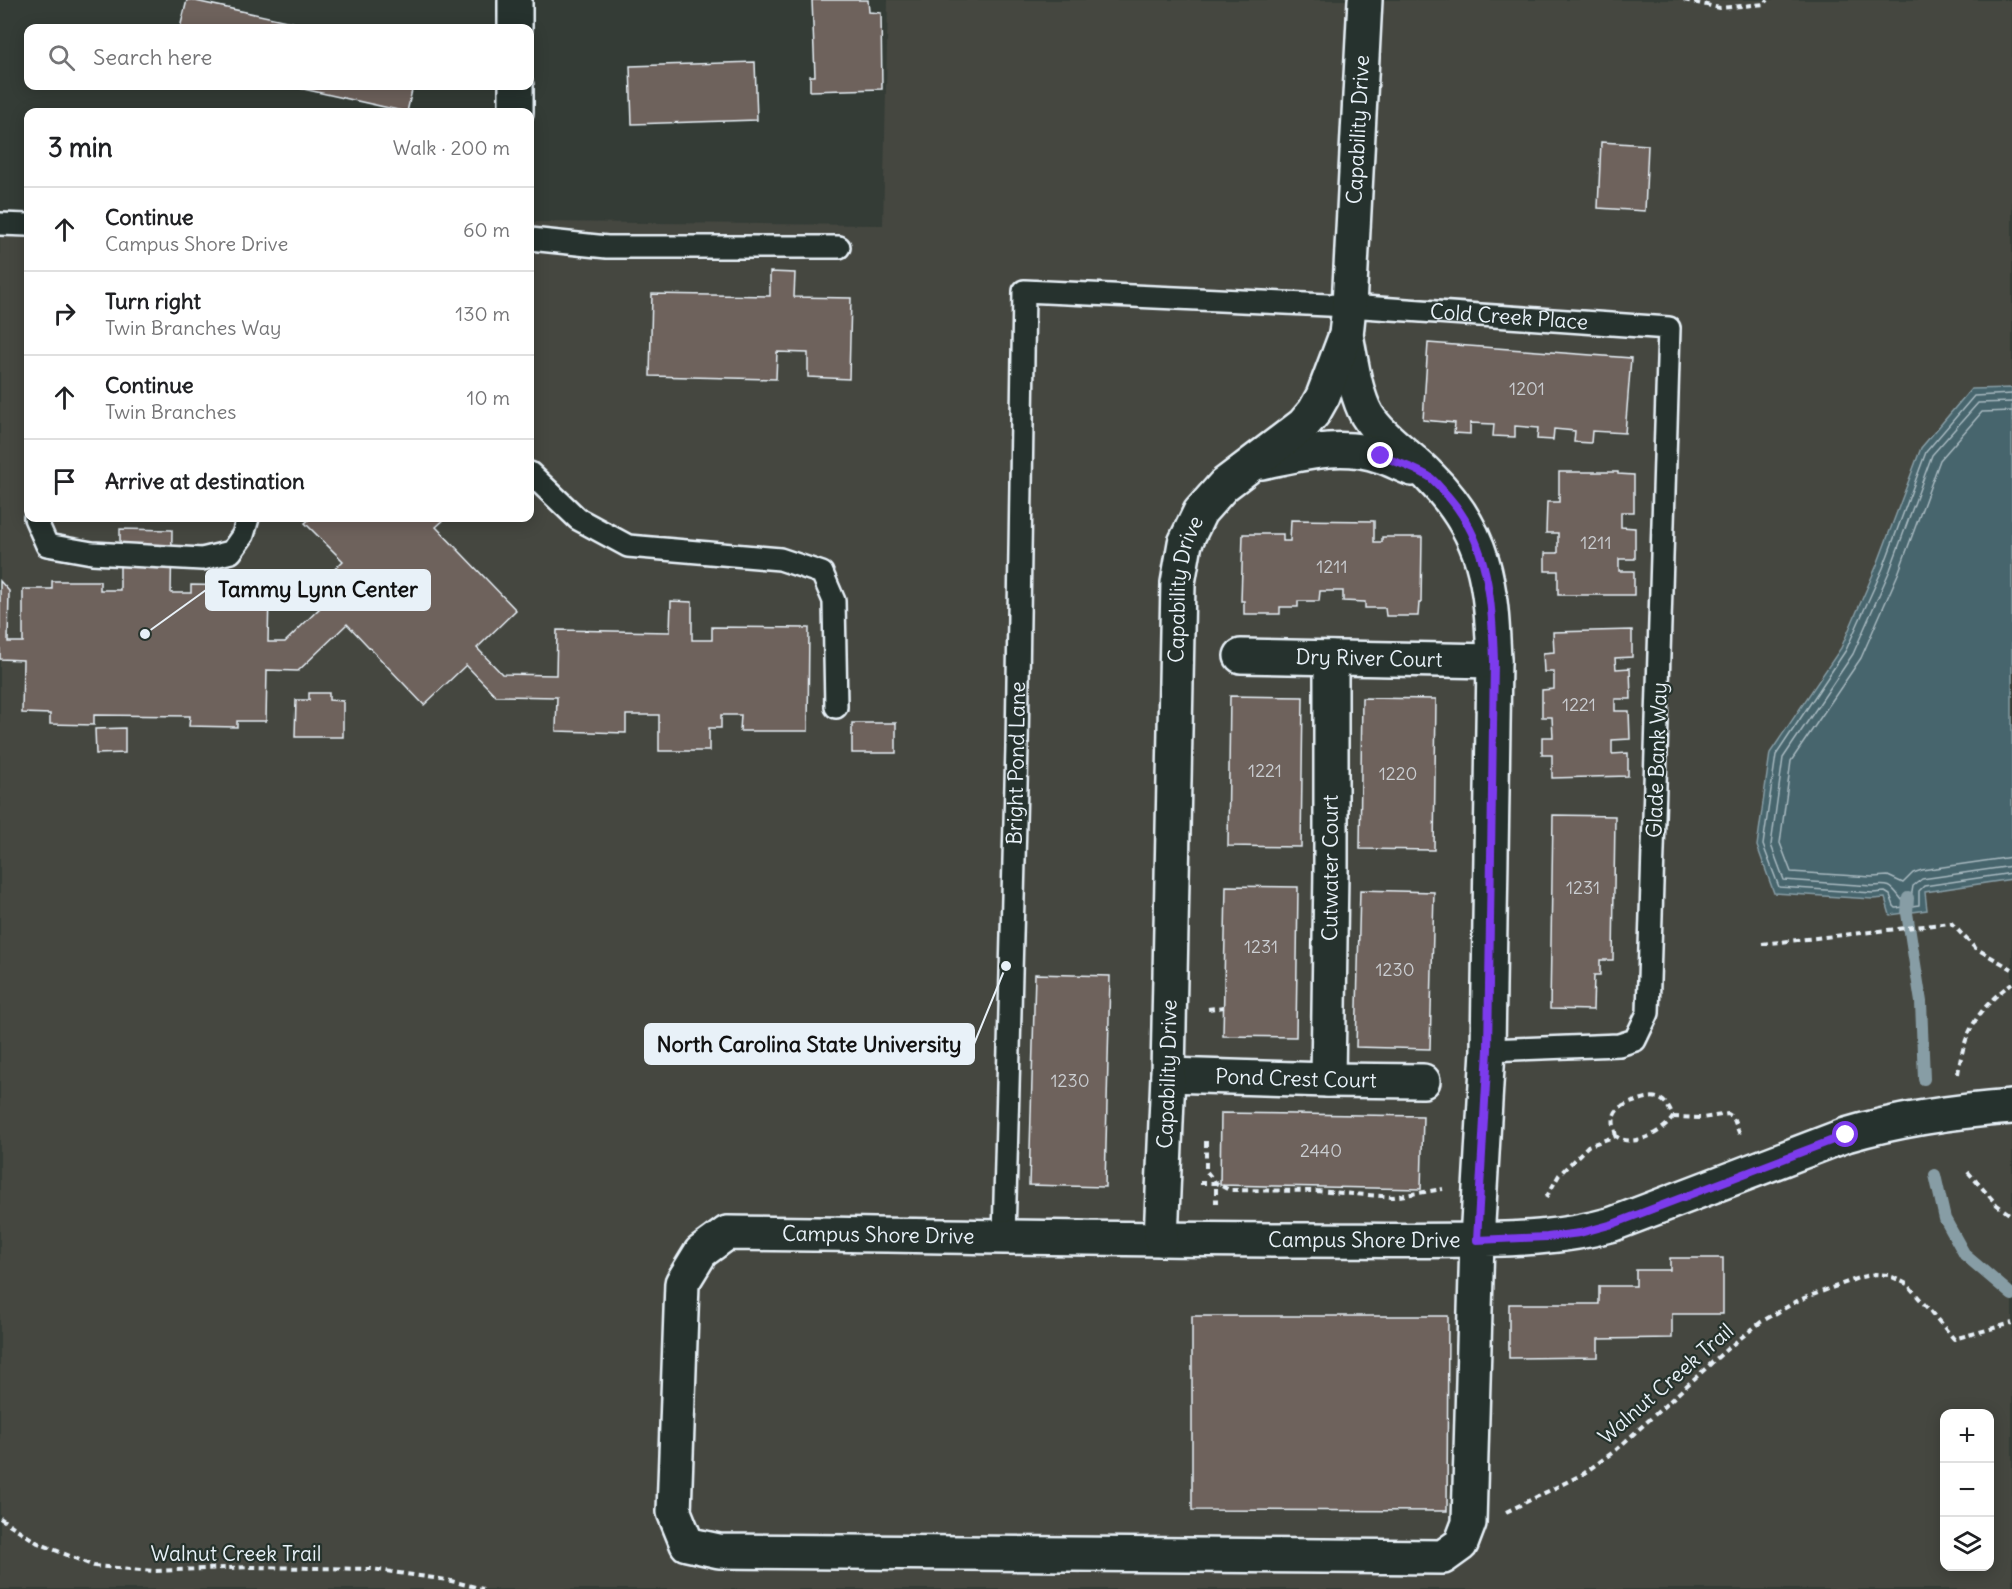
<!DOCTYPE html>
<html lang="en">
<head>
<meta charset="utf-8">
<style>
  body { margin:0; font-family:Delius,sans-serif; background:#f6f6f6; color:#202124 }
  .controls { position:absolute; right:18px; bottom:18px; display:grid; overflow:hidden; border-radius:12px; box-shadow:0 3px 15px #0003 }
  .controls button { width:54px; height:54px; display:grid; place-items:center; padding:0; border:0; border-bottom:2px solid #e0e0e0; background:#fff; color:#202124; font:30px sans-serif }
  .stop { position:absolute; width:18px; height:18px; margin:-14px; border:4px solid #7c3aed; border-radius:50%; background:#fff }
  .stop.end { background:#7c3aed; border-color:#fff; box-shadow:0 2px 6px #0008 }
  .list { margin:0; padding:0; list-style:none }
  h2 { display:flex; justify-content:space-between; align-items:center; height:78px; margin:0; padding:0 24px; font-size:26px }
  h2 small { font-size:20px; font-weight:400; color:#757577 }
  .list li { display:grid; grid-template-columns:39px 1fr auto; gap:18px; align-items:center; box-sizing:border-box; height:84px; padding:0 24px; border-top:2px solid #e0e0e0 }
  .list b { display:block; font-size:22px; white-space:nowrap }
  .list p { margin:0; font-size:20px; white-space:nowrap; color:#757577 }
  .list em { font-size:20px; font-style:normal; color:#757577 }
  .icon { flex:none; width:33px; height:33px; fill:none; stroke:currentColor; stroke-width:2; stroke-linecap:round; stroke-linejoin:round }
  .map { position:relative; flex:none; width:2012px; height:1589px; overflow:hidden }
  .search { position:absolute; background:#fff; box-shadow:0 3px 15px #0003; left:24px; top:24px; width:510px; height:66px; display:flex; align-items:center; gap:15px; box-sizing:border-box; padding:0 21px; border-radius:12px; color:#757577; font-size:22px }
  .panel { position:absolute; background:#fff; box-shadow:0 3px 15px #0003; left:24px; top:108px; width:510px; height:414px; border-radius:12px }
  .map>svg:first-child { display:block }
</style>
</head>
<body>
<div class="map">
<svg width="2012" height="1589" viewBox="0 0 2012 1589">
  <rect width="100%" height="100%" fill="#343c36"/>
  <filter id="ink" filterUnits="userSpaceOnUse"><feTurbulence type="fractalNoise" baseFrequency=".0167" numOctaves="2"/><feDisplacementMap in="SourceGraphic" scale="12" xChannelSelector="R" yChannelSelector="G"/><feConvolveMatrix kernelMatrix="1 2 1 2 8 2 1 2 1" color-interpolation-filters="sRGB"/></filter>
  <g filter="url(#ink)">
    <path fill="#454741" fill-rule="evenodd" d="M888,0h1124v1589h-2012v-1371h28v300h502v-296l353,3zM1944,1414h46v152h-46z"/>
    <polygon fill="#47656d" stroke="#879da5" stroke-width="1.5" points="2012,388 2012,879 1925,892 1927,910 1890,915 1885,898 1873,899 1774,893 1757,846 1770,753 1841,648 1877,565 1921,448 1971,389"/>
    <g fill="none" stroke-linecap="round" stroke-linejoin="round">
      <g stroke="#a8b9c0" stroke-width="1.5">
        <polyline points="2012,394 1974,396 1926,452 1883,568 1846,650 1776,755 1763,845 1779,887 1873,893 1885,892 1890,895 1894,906 1896,908 1919,905 1919,891 1924,886 2012,873"/>
        <path d="M2012,402l-34,1 -46,52 -42,115 -37,84 -70,104 -12,87 13,35 88,6c20,-2 19,0 30,14l9,-2 2,-12 9,-7 90,-13"/>
        <polyline points="2012,411 1982,412 1940,460 1898,574 1861,658 1791,761 1780,843 1791,872 1872,877 1888,876 1903,883 1913,873 1922,870 2012,857"/>
      </g>
      <g stroke="#879da5" stroke-width="12">
        <polyline points="1908,898 1907,913 1921,1002 1924,1079"/>
        <polyline points="1935,1175 1945,1219 1965,1255 2012,1295"/>
      </g>
    </g>
    <g fill="#6e625c" stroke="#e8f1f8" stroke-width="1.5">
      <polygon points="187,0 191,0 318,28 180,28"/>
      <polygon points="812,0 868,0 869,12 881,13 882,89 810,91 810,76 815,76"/>
      <polygon points="755,62 757,120 632,124 630,66"/>
      <polygon points="290,86 413,86 407,112"/>
      <polygon points="1601,142 1648,145 1645,211 1598,208"/>
      <polygon points="770,272 795,273 794,297 851,298 849,379 808,377 808,353 777,352 776,379 650,376 652,294 770,296"/>
      <polygon points="1428,343 1631,358 1625,433 1592,431 1591,443 1574,442 1575,431 1554,429 1553,440 1537,439 1538,428 1515,426 1515,437 1493,436 1494,424 1470,423 1470,434 1454,433 1455,423 1423,420"/>
      <polygon points="1559,472 1618,472 1618,474 1634,475 1634,512 1621,512 1621,527 1635,528 1635,559 1619,559 1619,571 1634,571 1634,595 1558,595 1558,571 1545,571 1545,553 1558,553 1558,533 1546,533 1547,502 1559,502"/>
      <polygon points="311,518 446,518 436,527 516,610 477,648 502,674 556,675 557,630 670,632 671,601 692,602 692,640 712,640 712,627 809,628 808,731 740,731 741,715 721,715 721,728 709,728 709,751 659,751 659,715 626,715 626,733 556,731 557,697 496,696 466,665 424,705 347,624 298,671 267,670 266,721 237,721 237,727 189,726 190,716 94,715 94,725 50,724 50,714 22,713 23,660 0,659 0,581 9,591 8,642 23,642 23,589 52,589 52,581 100,581 100,590 120,590 120,529 172,530 171,593 191,593 191,585 239,586 239,593 269,593 268,642 285,642 323,605 311,592 343,561 305,523"/>
      <polygon points="1291,520 1374,521 1374,542 1382,542 1382,537 1422,537 1421,603 1419,603 1418,616 1386,616 1385,608 1365,608 1365,602 1343,601 1343,591 1320,591 1319,601 1298,601 1298,607 1280,607 1280,614 1244,614 1244,601 1241,601 1243,534 1283,534 1283,541 1290,541"/>
      <polygon points="1632,630 1632,657 1615,658 1616,669 1630,668 1631,699 1615,699 1615,711 1629,711 1630,739 1612,740 1612,754 1628,753 1628,776 1552,778 1552,755 1542,755 1542,737 1553,737 1552,717 1542,717 1542,690 1554,689 1554,672 1544,672 1543,653 1554,652 1553,632"/>
      <polygon points="309,693 329,693 329,700 343,701 343,737 295,737 296,700 309,700"/>
      <polygon points="1230,696 1303,697 1301,847 1228,846"/>
      <polygon points="1362,698 1436,699 1434,850 1360,849"/>
      <rect x="852" y="723" width="44" height="30"/>
      <polygon points="125,728 125,753 96,754 95,729"/>
      <polygon points="1553,815 1615,816 1613,960 1600,960 1600,975 1594,975 1593,1010 1550,1009"/>
      <polygon points="1226,886 1298,887 1296,1037 1223,1036"/>
      <polygon points="1360,890 1434,892 1430,1049 1356,1047"/>
      <polygon points="1035,974 1110,976 1105,1187 1029,1185"/>
      <polygon points="1221,1113 1423,1116 1421,1189 1220,1185"/>
      <polygon points="1670,1258 1723,1258 1723,1314 1672,1314 1672,1338 1598,1339 1598,1357 1509,1358 1509,1304 1599,1304 1599,1286 1636,1286 1636,1270 1670,1270"/>
      <polygon points="1192,1316 1448,1316 1447,1511 1192,1510"/>
    </g>
    <g fill="none" stroke-linecap="round" stroke-linejoin="round">
      <defs>
        <g id="lane">
          <polyline points="0,224 28,225"/>
          <polyline points="530,239 607,247 839,247"/>
          <polyline points="530,473 578,519 628,546 780,559 822,573 834,601 836,707"/>
          <polyline points="35,518 47,545 92,553 202,559 231,552 243,535 248,518"/>
          <path id="s1" d="M1004,1237l13,-490 7,-456 325,15 320,22 -21,685 -13,27 -16,5 -131,5"/>
        </g>
        <g id="street">
          <polyline points="515,0 515,28"/>
          <polyline points="516,86 516,112"/>
          <path id="s2" d="M1346,335c5,24 9,59 21,80 15,24 43,41 62,61 58,58 62,108 65,185l-6,389 -11,190 -8,283 -8,21 -18,13 -724,-6 -32,-7 -13,-32 8,-229 19,-31 26,-19c193,2 386,7 580,7 53,0 105,1 158,0 53,-1 98,-2 148,-16l233,-89c54,-16 110,-24 166,-28"/>
          <path d="M1261,462c40,-8 80,-20 120,-6 10,3 20,9 31,13"/>
          <path id="s3" d="M1241,656l253,5"/>
          <path id="s4" d="M1168,1075l160,5 95,1"/>
          <path id="s5" d="M1328,1080l3,-210v-212"/>
          <path id="s6" d="M1161,1239l7,-164 10,-492 7,-40 15,-31 24,-27 79,-60 11,-13 9,-16 23,-61 3,-29 16,-306"/>
        </g>
      </defs>
      <use href="#lane" stroke="#e8f1f8" stroke-width="26"/>
      <use href="#street" stroke="#e8f1f8" stroke-width="38"/>
      <g stroke="#e8f1f8" stroke-width="4" stroke-dasharray="6 4.5" stroke-linecap="butt">
        <polyline points="1684,0 1720,8 1764,4 1768,0"/>
        <polyline points="1762,944 1951,923 1975,948 2012,969"/>
        <polyline points="1208,1009 1224,1007"/>
        <path d="M1958,1074c6,-42 20,-66 54,-91"/>
        <polyline points="1673,1117 1702,1118 1728,1114 1733,1117 1740,1135"/>
        <polyline points="1206,1141 1206,1171 1216,1183 1229,1190 1316,1191 1393,1197 1443,1189"/>
        <polyline points="1968,1172 1997,1205 2012,1216"/>
        <polyline points="1200,1183 1216,1183 1216,1203"/>
        <path d="M1546,1198l13,-23 29,-29 28,-10c16,13 48,-4 57,-19 -8,-21 -17,-23 -37,-16 -22,7 -26,12 -20,35"/>
        <polyline points="1506,1512 1583,1474 1616,1450 1727,1349 1761,1322 1799,1300 1861,1277 1875,1274 1888,1275 1907,1284 1954,1339 2012,1323"/>
        <polyline points="0,1518 38,1543 94,1566 153,1571 252,1567 372,1569 447,1580 483,1589"/>
      </g>
      <use href="#lane" stroke="#26332d" stroke-width="21"/>
      <use href="#street" stroke="#26332d" stroke-width="33"/>
    </g>
  </g>
  <g fill="none" stroke-linecap="round" stroke-linejoin="round" filter="url(#ink)">
    <path stroke="#7c3aed" stroke-width="8" d="M1381,456c15,6 32,11 47,20 7,4 13,13 19,19 42,47 45,106 47,166l-6,389 -11,190 70,-3 33,-4 33,-9 233,-89"/>
  </g>
  <g text-anchor="middle" stroke-width="4.5" stroke-linejoin="round" paint-order="stroke">
    <g font-size="18" fill="#cacdd1">
      <text x="1527" y="395">1201</text>
      <text x="1596" y="549">1211</text>
      <text x="1332" y="573">1211</text>
      <text x="1579" y="711">1221</text>
      <text x="1265" y="777">1221</text>
      <text x="1398" y="780">1220</text>
      <text x="1583" y="894">1231</text>
      <text x="1261" y="953">1231</text>
      <text x="1395" y="976">1230</text>
      <text x="1070" y="1087">1230</text>
      <text x="1321" y="1157">2440</text>
    </g>
    <g font-size="21" fill="#e8f1f8" stroke="#26332d">
      <text dy="7" stroke="none"><textPath href="#s6" startOffset="1173">Capability Drive</textPath></text>
      <text dy="7" stroke="none"><textPath href="#s1" startOffset="1432">Cold Creek Place</textPath></text>
      <text dy="7" stroke="none"><textPath href="#s6" startOffset="651">Capability Drive</textPath></text>
      <text dy="7" stroke="none"><textPath href="#s3" startOffset="128">Dry River Court</textPath></text>
      <text transform="translate(1657 760) rotate(-88)" y="7">Glade Bank Way</text>
      <text dy="7" stroke="none"><textPath href="#s1" startOffset="474">Bright Pond Lane</textPath></text>
      <text dy="7" stroke="none"><textPath href="#s5" startOffset="212">Cutwater Court</textPath></text>
      <text dy="7" stroke="none"><textPath href="#s6" startOffset="165">Capability Drive</textPath></text>
      <text dy="7" stroke="none"><textPath href="#s4" startOffset="128">Pond Crest Court</textPath></text>
      <text dy="7" stroke="none"><textPath href="#s2" startOffset="2520">Campus Shore Drive</textPath></text>
      <text dy="7" stroke="none"><textPath href="#s2" startOffset="3006">Campus Shore Drive</textPath></text>
      <text transform="translate(1666 1384) rotate(-41)" y="7">Walnut Creek Trail</text>
      <text x="236" y="1561">Walnut Creek Trail</text>
    </g>
  </g>
  <path fill="none" stroke="#e8f1f8" stroke-width="2" d="M145 634L206 590M1006 966L974 1044"/>
  <g fill="#e8f1f8" stroke="#26332d" stroke-width="2">
    <circle cx="145" cy="634" r="6"/>
    <circle cx="1006" cy="966" r="6"/>
  </g>
  <g fill="#e8f1f8" stroke="#e8f1f8" stroke-width="2">
    <rect x="206" y="570" width="224" height="40" rx="6"/>
    <rect x="645" y="1024" width="329" height="40" rx="6"/>
  </g>
  <g font-size="22" text-anchor="middle" font-weight="bold" fill="#111">
    <text x="318" y="597">Tammy Lynn Center</text>
    <text x="809" y="1052">North Carolina State University</text>
  </g>
</svg>
<div class="controls">
<button>+</button>
<button>−</button>
<button><svg class="icon" aria-label="layers" viewBox="0 0 24 24"><path d="M12 4l9 5-9 5-9-5zM3 14l9 5 9-5"/></svg></button>
</div>
<div class="stop" style="left:1846px;top:1135px"></div>
<div class="stop end" style="left:1381px;top:456px"></div>
<div class="search"><svg class="icon" aria-label="search" viewBox="0 0 24 24"><circle cx="10" cy="10" r="6"/><path d="M15 15l6 6"/></svg>Search here</div>
<section class="panel">
<h2>3 min<small>Walk · 200 m</small></h2>
<ul class="list">
<li><svg class="icon" aria-label="ahead" viewBox="0 0 24 24"><path d="M12 20V5M6 11l6-6 6 6"/></svg><div><b>Continue</b><p>Campus Shore Drive</p></div><em>60 m</em></li>
<li><svg class="icon" aria-label="right" viewBox="0 0 24 24"><path d="M7 20v-9h11M14 6l5 5-5 5"/></svg><div><b>Turn right</b><p>Twin Branches Way</p></div><em>130 m</em></li>
<li><svg class="icon" aria-label="ahead" viewBox="0 0 24 24"><path d="M12 20V5M6 11l6-6 6 6"/></svg><div><b>Continue</b><p>Twin Branches</p></div><em>10 m</em></li>
<li><svg class="icon" aria-label="arrive" viewBox="0 0 24 24"><path d="M6 21V4h12l-3 4 3 4H6"/></svg><div><b>Arrive at destination</b></div></li>
</ul>
</section>
</div>
</body>
</html>
